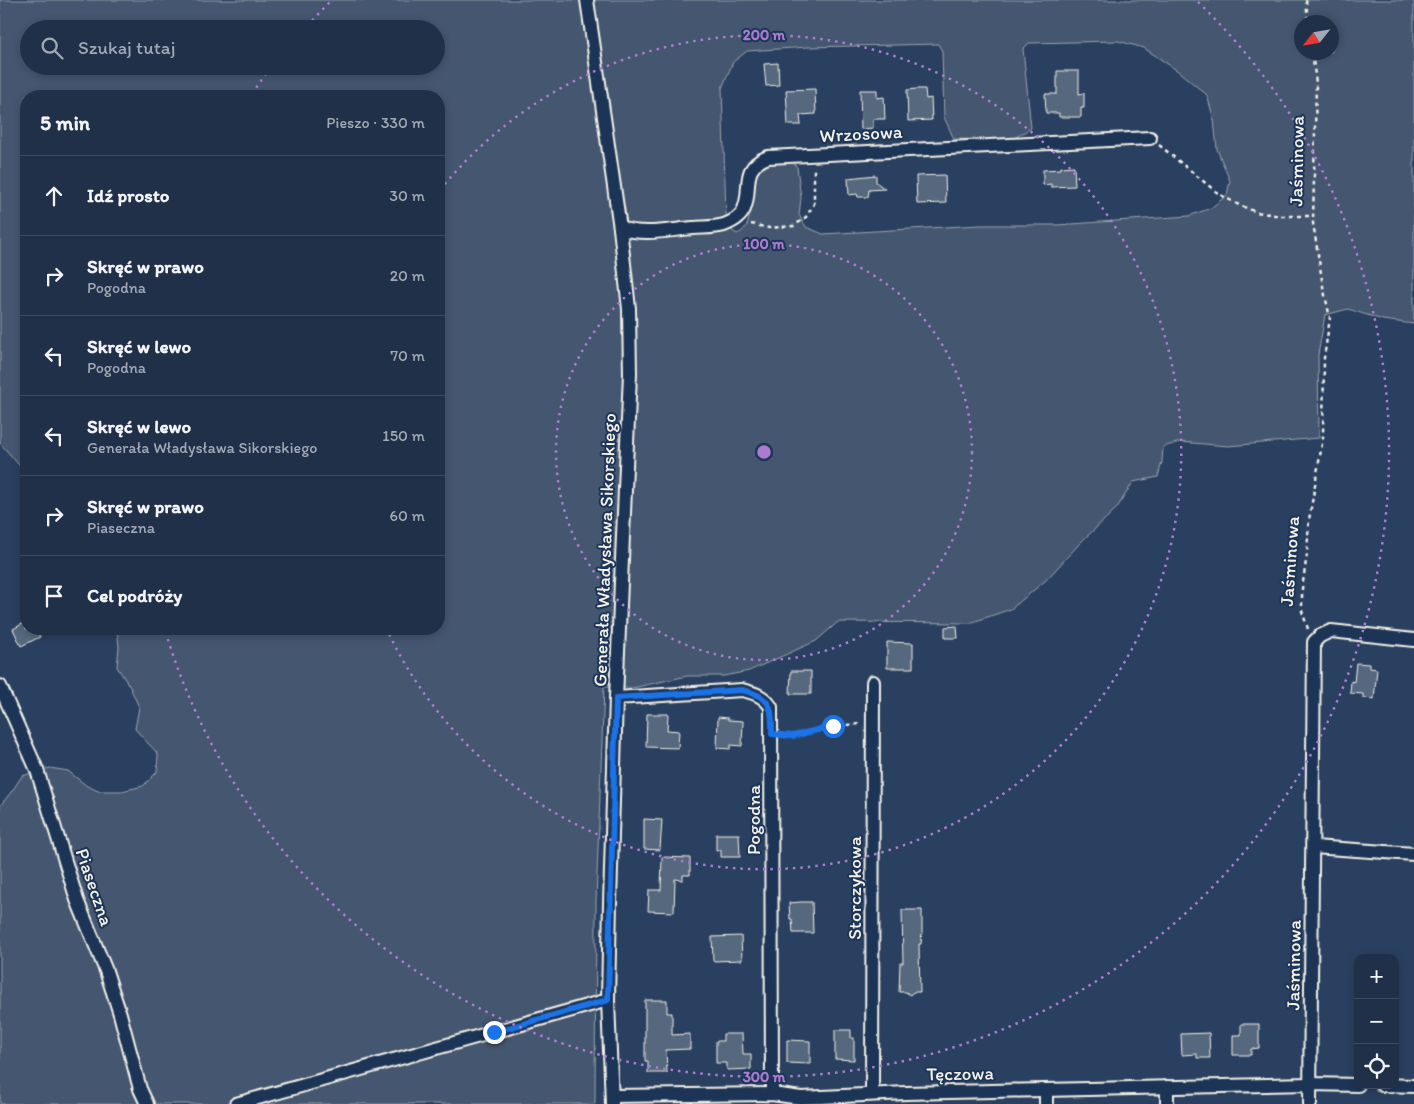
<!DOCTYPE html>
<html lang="pl">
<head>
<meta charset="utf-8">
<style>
  body { margin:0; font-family:Itim,sans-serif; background:#2d3c52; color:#f1f3f6 }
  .controls { position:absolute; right:15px; bottom:15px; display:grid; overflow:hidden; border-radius:10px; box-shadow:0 2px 8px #0003 }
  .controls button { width:45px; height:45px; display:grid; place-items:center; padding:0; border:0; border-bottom:1px solid #3d4b60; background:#203048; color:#f1f3f6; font:25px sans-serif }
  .compass { position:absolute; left:1294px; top:15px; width:45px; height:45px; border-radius:50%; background:#203048; box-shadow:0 2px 8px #0003; rotate:239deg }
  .stop { position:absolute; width:15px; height:15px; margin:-11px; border:4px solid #1a73e8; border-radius:50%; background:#fff }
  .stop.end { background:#1a73e8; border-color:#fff; box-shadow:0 1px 5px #0008 }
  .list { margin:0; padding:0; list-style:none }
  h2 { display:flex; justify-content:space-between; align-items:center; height:65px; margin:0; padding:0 20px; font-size:21px }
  h2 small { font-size:16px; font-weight:400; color:#a2a9b4 }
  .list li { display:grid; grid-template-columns:32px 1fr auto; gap:15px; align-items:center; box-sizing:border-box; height:80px; padding:0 20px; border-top:1px solid #3d4b60 }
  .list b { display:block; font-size:19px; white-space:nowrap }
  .list p { margin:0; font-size:16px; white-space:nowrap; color:#a2a9b4 }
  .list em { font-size:16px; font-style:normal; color:#a2a9b4 }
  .icon { flex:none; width:28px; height:28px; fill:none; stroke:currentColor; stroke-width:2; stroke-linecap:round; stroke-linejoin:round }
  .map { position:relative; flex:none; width:1414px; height:1104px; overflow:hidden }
  .search { position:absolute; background:#203048; box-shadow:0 2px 8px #0003; left:20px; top:20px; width:425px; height:55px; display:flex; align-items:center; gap:12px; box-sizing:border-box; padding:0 18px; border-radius:28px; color:#a2a9b4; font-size:19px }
  .panel { position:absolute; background:#203048; box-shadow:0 2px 8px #0003; left:20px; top:90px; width:425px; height:545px; border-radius:20px }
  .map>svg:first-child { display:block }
</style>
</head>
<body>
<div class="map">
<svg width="1414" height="1104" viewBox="0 0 1414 1104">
  <rect width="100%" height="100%" fill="#2a4060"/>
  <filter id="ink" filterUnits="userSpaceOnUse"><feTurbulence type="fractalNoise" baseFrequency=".02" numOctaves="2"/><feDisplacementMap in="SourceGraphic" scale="10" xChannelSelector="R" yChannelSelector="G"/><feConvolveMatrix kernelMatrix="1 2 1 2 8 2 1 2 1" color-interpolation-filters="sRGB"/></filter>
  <g filter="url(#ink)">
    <path fill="#445771" stroke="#9ca4ac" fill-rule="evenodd" d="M0,0h1414v324l-31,-4 -35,-11 -23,6 -7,40 1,83 -91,8 -48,-4 -17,5 -1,15 -4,15 -25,5 -16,26 -36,34 -35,38 -35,29 -41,14 -132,-1 -22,19 -67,30 -25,5h-37l-55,12 -28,-1 -8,215 -1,202h-595v-298l12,-15 10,-15 28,-8 18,3 19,15 11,5h24l21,-5 14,-14 1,-18 -23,-25 4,-22 -9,-20 -13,-20 2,-20 -2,-18h322v-533h-413v377l-26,-30zM1302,22h30v30h-30zM29,29h407v37h-407zM1118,41l26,7 34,23 29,24 7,25 3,29 13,32 -3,14 -16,13 -22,8 -132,9h-77l-157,9 -17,-7 -7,-12 2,-17 -4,-31 -7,-8c-69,1 -20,61 -53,75l-7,-5 -4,-15 -4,-126 11,-26 14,-11 61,-4 130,-3 4,7 2,66 10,22 57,1 20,-12 -8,-79 6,-6z"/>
    <g fill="#56677d" stroke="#f4f1e8">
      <polygon points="778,63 779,85 766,86 764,64"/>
      <polygon points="1057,71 1079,71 1079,94 1084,93 1084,108 1081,108 1081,117 1059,117 1059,113 1046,113 1045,94 1057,94"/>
      <polygon points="815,89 816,114 800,115 801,125 788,125 786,90"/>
      <polygon points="916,89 925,89 926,99 931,98 932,120 908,121 907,90"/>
      <polygon points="860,90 877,90 877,98 884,97 885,119 873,119 873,128 861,129"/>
      <polygon points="1074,166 1075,186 1051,187 1051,184 1043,185 1043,170 1061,169 1061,167"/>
      <polygon points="876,175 876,182 885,189 869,190 868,197 858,197 857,194 849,195 848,178"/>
      <polygon points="945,175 946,203 917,204 916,176"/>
      <polygon points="26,622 26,629 36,629 40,637 21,646 13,629"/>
      <polygon points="957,626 958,638 945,638 945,627"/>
      <polygon points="887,642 913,643 913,668 887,668"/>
      <polygon points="1356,663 1369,664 1369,668 1377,669 1374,699 1363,698 1363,694 1350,693 1351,681 1354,682"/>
      <polygon points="791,671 811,671 811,694 790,694"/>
      <polygon points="647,714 668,714 667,730 679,731 678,748 646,747"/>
      <polygon points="718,717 728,718 728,720 743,721 742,746 731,745 730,749 717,748"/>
      <polygon points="644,819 662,820 660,850 644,849"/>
      <polygon points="716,834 739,834 740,857 721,857 721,850 716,851"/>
      <polygon points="662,857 690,858 690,875 683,875 683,880 675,879 674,912 648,911 649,890 661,890"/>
      <polygon points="801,902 812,902 813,933 793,933 792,919 790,919 789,903"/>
      <polygon points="902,910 922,910 922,932 921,944 919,944 920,992 913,992 910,995 906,992 899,992 900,963 903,963"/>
      <polygon points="741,936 742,960 713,961 712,937"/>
      <polygon points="645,1000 667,1000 667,1013 672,1013 672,1035 690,1034 690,1049 666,1050 667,1073 648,1073 648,1061 645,1061"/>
      <polygon points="1241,1024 1259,1024 1259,1048 1251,1049 1251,1055 1233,1055 1233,1035 1241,1035"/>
      <polygon points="835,1030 851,1030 851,1038 854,1038 854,1060 835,1059"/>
      <polygon points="1209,1033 1210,1058 1197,1058 1197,1054 1182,1055 1181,1034"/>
      <polygon points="723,1034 742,1034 743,1054 751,1054 751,1069 727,1070 727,1063 716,1063 716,1041 723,1041"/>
      <polygon points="787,1040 810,1041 810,1064 787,1063"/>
    </g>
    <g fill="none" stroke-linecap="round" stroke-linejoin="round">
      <defs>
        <g id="street">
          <polyline points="587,0 620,228 629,309 630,374 616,698 610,903 608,1000 612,1104"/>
          <path d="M620,228c23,8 49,2 73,0 10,-1 21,0 31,-3 8,-3 17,-8 20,-16 9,-21 -5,-41 24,-52l382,-19"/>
          <polyline points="0,686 37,770 77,900 106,971 120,1014 140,1089 147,1104"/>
          <path d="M616,698l126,-8c13,3 22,6 29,17l1,387"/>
          <polyline points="1313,847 1414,854"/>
          <polyline points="1382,1085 1414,1086"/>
          <polyline points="1046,1091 1046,1104"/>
          <polyline points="872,1094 873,682"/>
          <polyline points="612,1096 772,1094 801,1098 906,1093 1310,1084 1358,1085"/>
          <polyline points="236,1104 608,1000"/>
          <polyline points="1167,1104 1167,1087"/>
          <polyline points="1310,1104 1314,642 1320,636 1331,631 1414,640"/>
        </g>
      </defs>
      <use href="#street" stroke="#f4f1e8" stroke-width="16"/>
      <g stroke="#f4f1e8" stroke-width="2.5" stroke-dasharray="4 4" stroke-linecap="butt">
        <polyline points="1306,0 1308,22"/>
        <polyline points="1159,145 1219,194 1237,204 1256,212 1281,216 1313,216"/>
        <polyline points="751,224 769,228 794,226 806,217 814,204 814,166"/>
        <polyline points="1308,629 1302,611 1302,589 1307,554 1309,520 1323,438 1324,358 1330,318 1323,286 1313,223 1316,83 1312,52"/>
        <polyline points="784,736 793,736 833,726 860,724"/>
      </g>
      <use href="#street" stroke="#1d3557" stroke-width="12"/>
    </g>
  </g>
  <g fill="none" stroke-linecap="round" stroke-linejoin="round" filter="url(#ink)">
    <path stroke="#1a73e8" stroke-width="6" d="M494,1032l114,-32 8,-302 126,-8c30,7 30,16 30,44l21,2 40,-10"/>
  </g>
  <g fill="none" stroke="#ab7bcf" stroke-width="2.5" stroke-dasharray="2.5 5">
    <circle cx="764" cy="452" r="208"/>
    <path d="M440 190A417 417 0 1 1 388 632"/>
    <path d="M252 94A625 625 0 0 1 271 67M307 26A625 625 0 0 1 330 2M1198 2A625 625 0 1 1 165 630"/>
  </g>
  <g text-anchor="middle" stroke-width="4" stroke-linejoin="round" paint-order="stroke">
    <g font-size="19" fill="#f4f1e8" stroke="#1d3557">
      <text transform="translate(861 133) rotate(-3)" y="7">Wrzosowa</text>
      <text transform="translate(1296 161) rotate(-89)" y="7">Jaśminowa</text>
      <text transform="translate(604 550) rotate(-88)" y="7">Generała Władysława Sikorskiego</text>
      <text transform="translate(1289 561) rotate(-86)" y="7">Jaśminowa</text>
      <text transform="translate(753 820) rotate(-90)" y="7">Pogodna</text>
      <text transform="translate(95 887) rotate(71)" y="7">Piaseczna</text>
      <text transform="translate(854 888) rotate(-90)" y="7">Storczykowa</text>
      <text transform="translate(1293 965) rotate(-89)" y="7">Jaśminowa</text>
      <text transform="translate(960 1073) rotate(-1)" y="7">Tęczowa</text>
    </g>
  </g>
  <circle cx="764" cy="452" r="8" fill="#ab7bcf" stroke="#1d3557" stroke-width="2.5"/>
  <g font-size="15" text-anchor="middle" font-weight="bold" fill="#ab7bcf" stroke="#1d3557" stroke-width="4" stroke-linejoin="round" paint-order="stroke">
    <text x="764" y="40">200 m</text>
    <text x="764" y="249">100 m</text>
    <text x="764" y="1082">300 m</text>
  </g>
</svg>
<div class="controls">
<button>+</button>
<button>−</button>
<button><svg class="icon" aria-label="locate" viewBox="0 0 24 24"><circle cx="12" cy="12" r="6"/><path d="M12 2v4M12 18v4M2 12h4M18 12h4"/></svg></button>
</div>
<svg class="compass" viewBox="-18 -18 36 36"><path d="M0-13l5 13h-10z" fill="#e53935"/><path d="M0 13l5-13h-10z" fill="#a2a9b4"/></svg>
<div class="stop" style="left:833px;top:726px"></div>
<div class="stop end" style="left:494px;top:1032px"></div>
<div class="search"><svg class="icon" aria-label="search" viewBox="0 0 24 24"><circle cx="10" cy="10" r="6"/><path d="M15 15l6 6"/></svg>Szukaj tutaj</div>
<section class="panel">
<h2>5 min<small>Pieszo · 330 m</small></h2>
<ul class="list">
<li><svg class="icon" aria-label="ahead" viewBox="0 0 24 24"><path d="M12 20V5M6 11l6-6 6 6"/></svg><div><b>Idź prosto</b></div><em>30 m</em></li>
<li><svg class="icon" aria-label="right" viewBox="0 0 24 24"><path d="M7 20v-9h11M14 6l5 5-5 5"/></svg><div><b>Skręć w prawo</b><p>Pogodna</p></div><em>20 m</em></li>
<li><svg class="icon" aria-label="left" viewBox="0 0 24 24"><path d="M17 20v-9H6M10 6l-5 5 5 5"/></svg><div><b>Skręć w lewo</b><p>Pogodna</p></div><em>70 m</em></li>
<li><svg class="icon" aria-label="left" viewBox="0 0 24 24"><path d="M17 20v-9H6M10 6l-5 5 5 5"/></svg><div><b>Skręć w lewo</b><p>Generała Władysława Sikorskiego</p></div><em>150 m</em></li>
<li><svg class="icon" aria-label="right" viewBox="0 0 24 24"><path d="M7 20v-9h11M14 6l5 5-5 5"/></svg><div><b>Skręć w prawo</b><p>Piaseczna</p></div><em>60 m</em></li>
<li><svg class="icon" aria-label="arrive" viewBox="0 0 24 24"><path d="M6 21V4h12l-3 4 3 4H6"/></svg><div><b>Cel podróży</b></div></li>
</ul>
</section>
</div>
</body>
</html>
